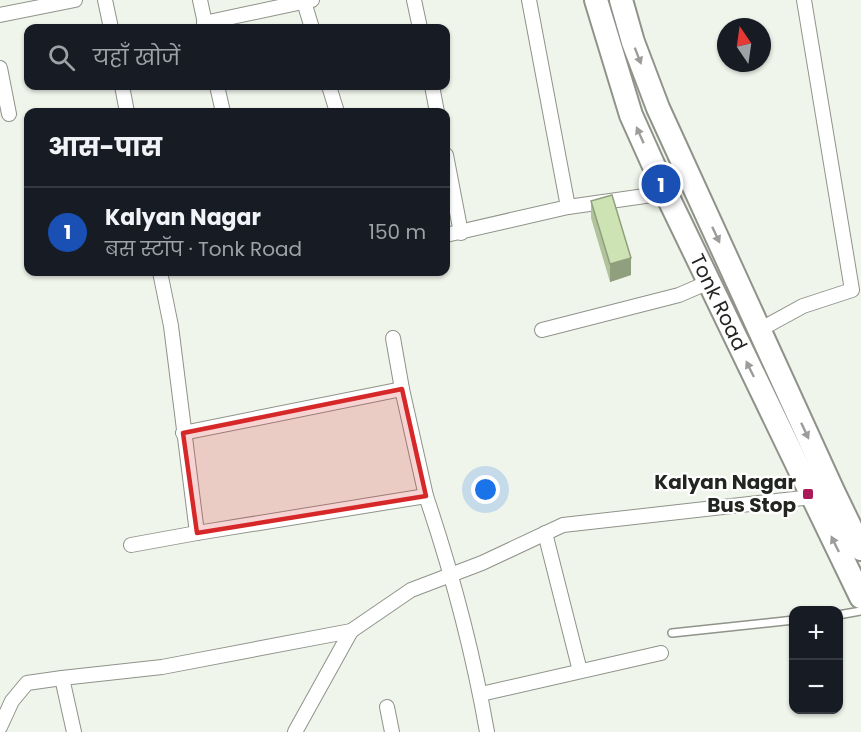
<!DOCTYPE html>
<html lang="hi">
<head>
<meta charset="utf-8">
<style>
  body { margin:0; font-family:Poppins,"Noto Sans Devanagari",sans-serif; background:#20242c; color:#f1f3f6 }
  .controls { position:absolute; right:18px; bottom:18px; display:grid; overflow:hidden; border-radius:12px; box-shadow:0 2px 4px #0004 }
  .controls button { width:54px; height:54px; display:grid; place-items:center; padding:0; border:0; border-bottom:2px solid #363941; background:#171b24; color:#f1f3f6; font:30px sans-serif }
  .compass { position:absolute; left:717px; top:18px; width:54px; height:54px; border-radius:50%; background:#171b24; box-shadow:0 2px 4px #0004; rotate:347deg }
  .you { position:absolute; left:486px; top:490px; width:21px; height:21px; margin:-15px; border:4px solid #fff; border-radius:50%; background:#1a73e8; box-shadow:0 0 0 9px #1a73e833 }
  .badge { display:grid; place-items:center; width:39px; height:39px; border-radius:50%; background:#d091af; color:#fff; font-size:20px; font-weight:700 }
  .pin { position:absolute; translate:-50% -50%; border:3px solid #fff; box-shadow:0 2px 6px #0006 }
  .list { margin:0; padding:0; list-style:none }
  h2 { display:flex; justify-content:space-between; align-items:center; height:78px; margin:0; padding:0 24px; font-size:26px }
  h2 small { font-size:20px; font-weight:400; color:#9ea1a6 }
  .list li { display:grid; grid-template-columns:39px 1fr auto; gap:18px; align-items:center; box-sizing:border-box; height:90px; padding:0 24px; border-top:2px solid #363941 }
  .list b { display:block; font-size:22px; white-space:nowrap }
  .list p { margin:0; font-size:20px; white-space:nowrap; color:#9ea1a6 }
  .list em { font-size:20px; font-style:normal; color:#9ea1a6 }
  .icon { flex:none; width:33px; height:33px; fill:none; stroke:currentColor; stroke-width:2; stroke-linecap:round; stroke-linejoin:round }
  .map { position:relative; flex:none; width:861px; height:732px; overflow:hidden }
  .search { position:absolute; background:#171b24; box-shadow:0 2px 4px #0004; left:24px; top:24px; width:426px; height:66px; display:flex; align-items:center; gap:15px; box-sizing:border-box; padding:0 21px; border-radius:12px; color:#9ea1a6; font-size:22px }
  .panel { position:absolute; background:#171b24; box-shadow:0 2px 4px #0004; left:24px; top:108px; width:426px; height:168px; border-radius:12px }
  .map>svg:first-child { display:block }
</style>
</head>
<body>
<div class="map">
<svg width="861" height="732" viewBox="0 0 861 732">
  <rect width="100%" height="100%" fill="#f0f5eb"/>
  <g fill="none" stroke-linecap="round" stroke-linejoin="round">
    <defs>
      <g id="lane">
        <polyline points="838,615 861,611"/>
        <polyline points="672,633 794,620"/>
      </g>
      <g id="street">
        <polyline points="105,0 111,28"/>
        <polyline points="200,0 206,28"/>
        <polyline points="414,0 420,28"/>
        <polyline points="529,0 568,207"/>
        <polyline points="304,2 312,28"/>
        <polyline points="0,15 75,0"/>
        <polyline points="204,23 312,0"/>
        <polyline points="0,68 9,114"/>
        <polyline points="122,86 127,112"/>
        <polyline points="217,86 223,112"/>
        <polyline points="329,86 337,112"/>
        <polyline points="432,86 437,112"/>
        <polyline points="446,155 461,233"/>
        <polyline points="446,235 568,207 666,193"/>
        <polyline points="160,272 171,326 197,533"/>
        <polyline points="542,330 679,295 709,282"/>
        <polyline points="759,330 803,306 852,290 804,0"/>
        <polyline points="393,338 402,389"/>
        <path d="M426,496c26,77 47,156 61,236"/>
        <polyline points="545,533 580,671"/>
        <polyline points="131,545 197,533 426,496 402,389 183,433"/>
        <polyline points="481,694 661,653"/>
        <polyline points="387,707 392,732"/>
        <polyline points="0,727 12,701 27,683 62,678"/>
        <polyline points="74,732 62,678 162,667 351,631 411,590 482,563 563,525 812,497"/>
        <polyline points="295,732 351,631"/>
      </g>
      <g id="primary">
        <path id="s1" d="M596,0l35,115 35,78 195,404"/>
        <polyline points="621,0 633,42 658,108 833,491 861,549"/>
      </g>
    </defs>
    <use href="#lane" stroke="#8f938a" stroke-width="10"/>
    <use href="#street" stroke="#8f938a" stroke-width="16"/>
    <use href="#primary" stroke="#8f938a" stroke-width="26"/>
    <use href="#lane" stroke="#fff" stroke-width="7"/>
    <use href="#street" stroke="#fff" stroke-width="14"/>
    <use href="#primary" stroke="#fff" stroke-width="22"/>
  </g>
  <polygon fill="#b0c39b" points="591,201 631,275 610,282 591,218"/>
  <polygon fill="#909f7e" points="631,258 631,275 610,282 610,264"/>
  <polygon fill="#cde3b4" stroke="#909f7e" stroke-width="1.5" points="612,195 631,258 610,264 591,201"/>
  <defs><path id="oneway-solid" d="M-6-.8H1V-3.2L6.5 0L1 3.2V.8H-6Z" transform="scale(1.5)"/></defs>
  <g fill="#9c9d9b">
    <use href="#oneway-solid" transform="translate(638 56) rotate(69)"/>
    <use href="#oneway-solid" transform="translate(640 135) rotate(-114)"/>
    <use href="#oneway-solid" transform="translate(716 235) rotate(65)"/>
    <use href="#oneway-solid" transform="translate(750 369) rotate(-116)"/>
    <use href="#oneway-solid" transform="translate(805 431) rotate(65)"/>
    <use href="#oneway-solid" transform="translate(835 544) rotate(-116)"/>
  </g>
  <path fill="#d62828" fill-opacity="0.2" stroke="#d62828" stroke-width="4.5" stroke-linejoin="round" d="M402,389l24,107 -229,37 -14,-100z"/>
  <rect fill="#a81a58" stroke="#fff" stroke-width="2" x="802" y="488" width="12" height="12" rx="3"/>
  <g text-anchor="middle" stroke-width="4.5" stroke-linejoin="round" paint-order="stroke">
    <g font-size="20" fill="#232521" stroke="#fff">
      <text dy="7" stroke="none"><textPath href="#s1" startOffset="327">Tonk Road</textPath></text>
    </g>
    <g font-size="20" font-weight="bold" fill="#232521" stroke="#fff" text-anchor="end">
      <text x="796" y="489">Kalyan Nagar<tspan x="796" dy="23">Bus Stop</tspan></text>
    </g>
  </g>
</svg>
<div class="controls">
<button>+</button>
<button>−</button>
</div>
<svg class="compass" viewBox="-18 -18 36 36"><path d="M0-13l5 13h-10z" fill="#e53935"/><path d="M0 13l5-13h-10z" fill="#9ea1a6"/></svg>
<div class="you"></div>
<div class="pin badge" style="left:661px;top:184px;background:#1a4fb4">1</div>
<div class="search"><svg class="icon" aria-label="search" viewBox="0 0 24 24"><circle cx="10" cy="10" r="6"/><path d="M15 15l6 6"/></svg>यहाँ खोजें</div>
<section class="panel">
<h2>आस-पास<small></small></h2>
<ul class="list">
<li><span class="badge" style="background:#1a4fb4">1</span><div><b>Kalyan Nagar</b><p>बस स्टॉप · Tonk Road</p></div><em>150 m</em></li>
</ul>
</section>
</div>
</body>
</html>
